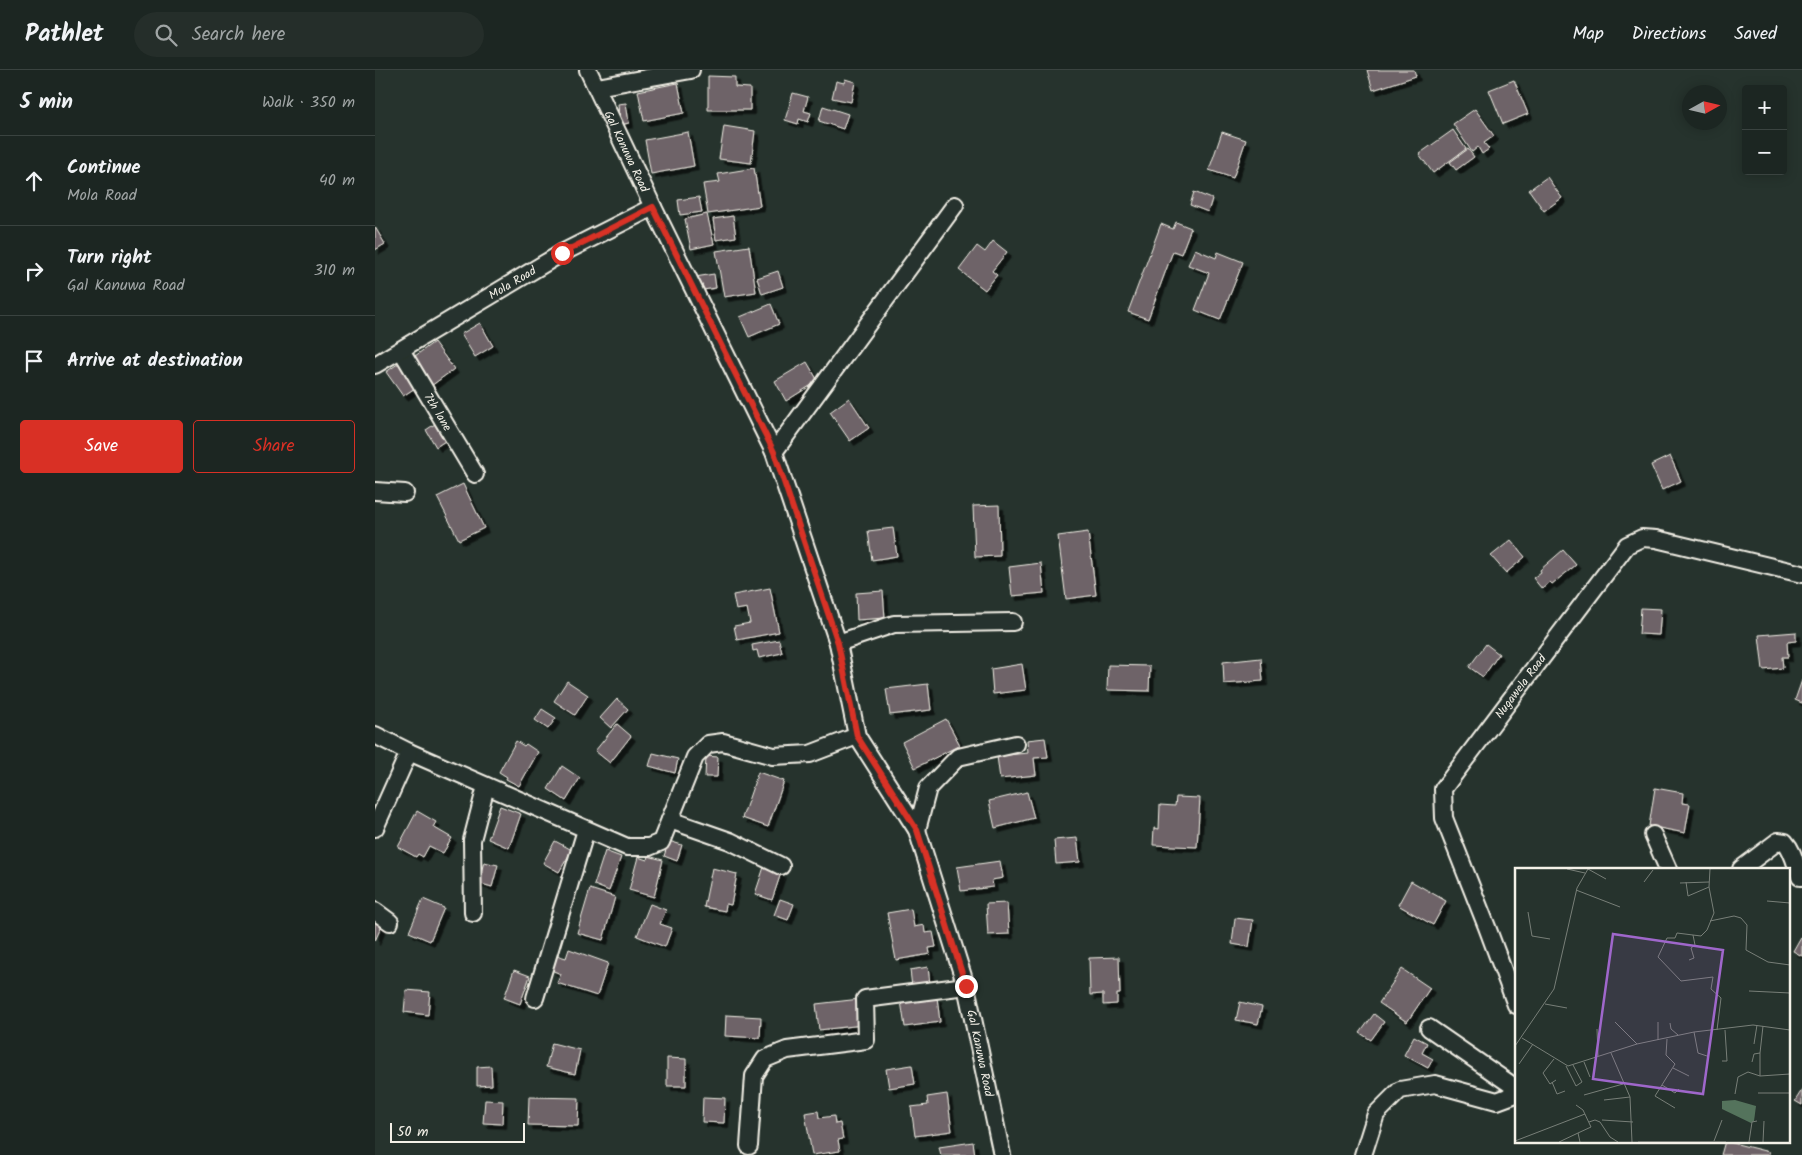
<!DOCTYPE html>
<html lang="en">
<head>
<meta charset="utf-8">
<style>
  body { margin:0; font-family:Kalam,sans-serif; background:#252e2a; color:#f1f3f6 }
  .controls { position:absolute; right:15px; top:15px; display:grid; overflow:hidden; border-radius:5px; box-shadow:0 2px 12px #0003 }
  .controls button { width:45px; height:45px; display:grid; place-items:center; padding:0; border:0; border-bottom:1px solid #3a4340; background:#1c2622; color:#f1f3f6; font:25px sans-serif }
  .compass { position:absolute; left:1307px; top:15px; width:45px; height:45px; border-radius:50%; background:#1c2622; box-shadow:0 2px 12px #0003; rotate:82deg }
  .scale { position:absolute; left:15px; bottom:12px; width:135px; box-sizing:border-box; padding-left:5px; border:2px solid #f4f1e8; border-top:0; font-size:14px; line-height:18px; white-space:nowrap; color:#f4f1e8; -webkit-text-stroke:4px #26332d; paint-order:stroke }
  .stop { position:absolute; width:15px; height:15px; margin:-11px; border:4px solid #d93025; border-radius:50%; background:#fff }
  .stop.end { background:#d93025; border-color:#fff; box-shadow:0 1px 5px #0008 }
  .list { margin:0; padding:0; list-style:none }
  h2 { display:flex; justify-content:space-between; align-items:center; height:65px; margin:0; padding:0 20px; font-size:21px }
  h2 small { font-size:16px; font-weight:400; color:#a0a5a5 }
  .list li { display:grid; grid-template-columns:32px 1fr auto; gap:15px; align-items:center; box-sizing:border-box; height:90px; padding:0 20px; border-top:1px solid #3a4340 }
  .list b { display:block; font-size:19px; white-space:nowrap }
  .list p { margin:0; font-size:16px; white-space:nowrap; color:#a0a5a5 }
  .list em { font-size:16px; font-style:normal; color:#a0a5a5 }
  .actions { display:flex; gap:10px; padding:15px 20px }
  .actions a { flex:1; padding:11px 0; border:1px solid #d93025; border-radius:5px; text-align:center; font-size:18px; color:#d93025 }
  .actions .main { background:#d93025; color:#fff }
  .icon { flex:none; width:28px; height:28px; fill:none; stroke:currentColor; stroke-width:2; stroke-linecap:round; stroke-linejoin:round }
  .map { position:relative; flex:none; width:1427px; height:1085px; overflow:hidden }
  header { display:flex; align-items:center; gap:30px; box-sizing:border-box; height:70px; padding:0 25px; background:#1c2622; border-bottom:1px solid #3a4340 }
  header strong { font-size:24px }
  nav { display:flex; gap:28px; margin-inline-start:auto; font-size:18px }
  .search { width:350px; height:45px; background:#252e2a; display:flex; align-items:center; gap:12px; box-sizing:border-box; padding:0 18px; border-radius:28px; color:#a0a5a5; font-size:19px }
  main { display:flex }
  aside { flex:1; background:#1c2622 }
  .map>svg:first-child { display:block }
</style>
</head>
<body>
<header>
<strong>Pathlet</strong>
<div class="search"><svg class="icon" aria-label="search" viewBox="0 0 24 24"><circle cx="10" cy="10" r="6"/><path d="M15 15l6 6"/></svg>Search here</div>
<nav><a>Map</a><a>Directions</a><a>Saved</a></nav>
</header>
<main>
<aside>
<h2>5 min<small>Walk · 350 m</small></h2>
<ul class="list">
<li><svg class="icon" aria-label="ahead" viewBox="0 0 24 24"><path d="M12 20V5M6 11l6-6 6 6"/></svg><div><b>Continue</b><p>Mola Road</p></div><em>40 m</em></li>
<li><svg class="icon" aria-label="right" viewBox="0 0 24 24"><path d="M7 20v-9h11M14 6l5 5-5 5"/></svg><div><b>Turn right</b><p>Gal Kanuwa Road</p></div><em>310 m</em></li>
<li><svg class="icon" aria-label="arrive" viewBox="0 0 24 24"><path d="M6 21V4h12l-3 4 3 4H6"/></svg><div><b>Arrive at destination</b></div></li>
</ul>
<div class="actions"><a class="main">Save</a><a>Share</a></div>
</aside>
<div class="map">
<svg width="1427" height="1085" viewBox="0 0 1427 1085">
  <defs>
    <filter id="shadow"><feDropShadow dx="4.5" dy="4.5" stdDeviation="0" flood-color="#0009"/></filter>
  </defs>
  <rect width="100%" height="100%" fill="#26332d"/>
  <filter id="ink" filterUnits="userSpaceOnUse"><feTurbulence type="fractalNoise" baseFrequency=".02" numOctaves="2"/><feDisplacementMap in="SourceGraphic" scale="10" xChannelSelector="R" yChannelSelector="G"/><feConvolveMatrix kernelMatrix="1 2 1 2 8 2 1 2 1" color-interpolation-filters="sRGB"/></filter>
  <g filter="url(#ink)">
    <g fill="#6e6367" stroke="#f4f1e8" filter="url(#shadow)">
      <polygon points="992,0 1039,0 1041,6 998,20"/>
      <polygon points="333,6 360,7 360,17 375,18 375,40 333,40"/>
      <polygon points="470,9 480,12 476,32 457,28 461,11 469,13"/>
      <polygon points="1139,10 1153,44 1128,54 1114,20"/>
      <polygon points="303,13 309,43 269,51 263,21"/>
      <polygon points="418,23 433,27 429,41 436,43 433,52 424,49 423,54 410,50"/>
      <polygon points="251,33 254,53 245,55 243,34"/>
      <polygon points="448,36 473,44 468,59 444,51"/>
      <polygon points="1100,39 1119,66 1109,73 1114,79 1107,84 1103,77 1097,82 1078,54"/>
      <polygon points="349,56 380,61 376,93 344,89"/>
      <polygon points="1078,60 1091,79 1058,103 1044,84"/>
      <polygon points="313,62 319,96 276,104 270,70"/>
      <polygon points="847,62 871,70 858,108 834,100"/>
      <polygon points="1093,79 1099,87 1081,100 1075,92"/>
      <polygon points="379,98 385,136 333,144 328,114 345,112 343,104"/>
      <polygon points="1172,107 1187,128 1169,141 1154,120"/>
      <polygon points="819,122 837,129 833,142 815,135"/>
      <polygon points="324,127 327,142 305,145 303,130"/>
      <polygon points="332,144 339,174 316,179 310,149"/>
      <polygon points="358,146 361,167 341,170 338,149"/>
      <polygon points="801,152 816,158 806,184 798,181 773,249 753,242 786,154 798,159"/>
      <polygon points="0,157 10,174 0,180"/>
      <polygon points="618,171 632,182 617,201 622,205 610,220 584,200 602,176 610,182"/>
      <polygon points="374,176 381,222 349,227 341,181"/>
      <polygon points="820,179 841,188 843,182 868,192 845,250 820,240 834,203 813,195"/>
      <polygon points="403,201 408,217 387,224 382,208"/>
      <polygon points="339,204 341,218 322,221 320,207"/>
      <polygon points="396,234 404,254 374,267 365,247"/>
      <polygon points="105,253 118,276 100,287 86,264"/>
      <polygon points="59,272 79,299 56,316 36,289"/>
      <polygon points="27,291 43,316 28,326 11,302"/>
      <polygon points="432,292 443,311 411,331 400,311"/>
      <polygon points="474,328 494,358 475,371 455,342"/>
      <polygon points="60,354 70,371 61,377 51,360"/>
      <polygon points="1295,386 1306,411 1287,420 1276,395"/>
      <polygon points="88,414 109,458 84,470 62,427"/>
      <polygon points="624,435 625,486 600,487 598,436"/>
      <polygon points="518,458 522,486 497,490 493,461"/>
      <polygon points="713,462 721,525 691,529 683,466"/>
      <polygon points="1136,470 1150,487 1131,503 1116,486"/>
      <polygon points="1188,480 1201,495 1177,514 1175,512 1167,519 1158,508 1166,502 1165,500"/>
      <polygon points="666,493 669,523 637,526 634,497"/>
      <polygon points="395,518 404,562 362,570 359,556 375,553 372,538 361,540 358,525"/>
      <polygon points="508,521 510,548 482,550 481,523"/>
      <polygon points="1266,538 1286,539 1284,565 1264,564"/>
      <polygon points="1421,562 1421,571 1412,572 1413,587 1407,587 1408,598 1388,600 1384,565"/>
      <polygon points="404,570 407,583 384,588 382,580 378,581 377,575"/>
      <polygon points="1111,574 1124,584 1108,607 1094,597"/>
      <polygon points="886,588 888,611 849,614 848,592"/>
      <polygon points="647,594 651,620 618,624 616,599"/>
      <polygon points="733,595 775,596 774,621 732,620"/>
      <polygon points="1427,610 1427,633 1420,630"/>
      <polygon points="192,611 213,625 200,645 179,631"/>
      <polygon points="553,614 556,640 515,645 511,619"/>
      <polygon points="242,629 253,639 236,658 225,648"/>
      <polygon points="167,639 181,648 173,659 160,650"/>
      <polygon points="571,649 585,675 540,698 527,672"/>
      <polygon points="242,654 256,666 235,693 220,681"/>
      <polygon points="670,668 673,687 659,688 661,705 625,709 622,686 653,683 652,670"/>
      <polygon points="141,671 149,676 151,674 163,682 144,716 131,709 132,707 124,702"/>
      <polygon points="278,683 303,689 300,703 274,696"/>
      <polygon points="331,686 343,687 342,707 330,707"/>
      <polygon points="187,696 205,708 191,731 173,719"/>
      <polygon points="383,702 409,711 393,757 367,748"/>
      <polygon points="1280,718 1308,723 1307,733 1315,734 1310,763 1274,756"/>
      <polygon points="652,722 659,748 620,758 614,731"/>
      <polygon points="801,727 825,728 822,777 778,775 779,758 784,759 785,735 800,736"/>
      <polygon points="125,736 146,744 134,778 113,769"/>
      <polygon points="42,741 61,752 58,757 77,768 68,783 54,776 48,787 43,784 41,787 23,777"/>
      <polygon points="702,768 705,792 681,794 679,770"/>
      <polygon points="180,771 197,780 184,802 168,793"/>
      <polygon points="294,771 307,775 302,791 289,786"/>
      <polygon points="230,781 246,787 234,821 219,815"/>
      <polygon points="273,786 288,790 279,827 254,820 263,787 272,790"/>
      <polygon points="625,791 628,808 617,810 618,817 586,821 582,797"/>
      <polygon points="109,792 123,795 117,817 103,813"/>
      <polygon points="389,797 406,803 397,830 380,824"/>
      <polygon points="337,798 362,804 356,835 351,834 350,841 329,837"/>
      <polygon points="1036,811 1071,831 1058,855 1023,835"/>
      <polygon points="215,819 240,827 228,870 202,863"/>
      <polygon points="48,829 69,838 55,871 34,862"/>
      <polygon points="405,829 419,834 413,850 399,845"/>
      <polygon points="632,833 634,864 613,865 611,834"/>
      <polygon points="275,834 291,840 285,854 297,858 290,877 262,866"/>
      <polygon points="536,839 539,857 549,855 550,863 558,862 561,877 554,878 555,884 521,890 512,843"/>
      <polygon points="860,848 878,850 874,877 857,874"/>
      <polygon points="0,852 7,855 0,871"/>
      <polygon points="1427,865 1427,886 1418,881"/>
      <polygon points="194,879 233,893 222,926 182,913 186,904 176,900 181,885 191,888"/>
      <polygon points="744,887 745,924 742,924 742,934 728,935 728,924 715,925 714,888"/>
      <polygon points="553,897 555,914 537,917 535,900"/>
      <polygon points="1027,899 1055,918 1032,952 1004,933"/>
      <polygon points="139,900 155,906 145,934 129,928"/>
      <polygon points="31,920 55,922 53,945 29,942"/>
      <polygon points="562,927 565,952 530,957 526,931"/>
      <polygon points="485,929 488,955 444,960 441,934"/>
      <polygon points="865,932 887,937 883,954 861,950"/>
      <polygon points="999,944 1009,952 996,970 985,963"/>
      <polygon points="351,945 386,947 385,968 350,966"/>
      <polygon points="1039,966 1052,973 1047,983 1058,989 1053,998 1029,985"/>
      <polygon points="177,973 205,980 200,1004 171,997"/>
      <polygon points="292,988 311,989 311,1016 292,1016"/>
      <polygon points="537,995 540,1014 514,1018 511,999"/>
      <polygon points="116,996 117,1015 102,1016 102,997"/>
      <polygon points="1427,1020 1427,1035 1420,1031"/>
      <polygon points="572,1024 577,1061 540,1066 536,1037 553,1035 552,1027"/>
      <polygon points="154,1027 204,1028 203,1056 153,1055"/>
      <polygon points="328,1027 350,1028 349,1053 327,1052"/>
      <polygon points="110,1030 128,1031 127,1054 108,1053"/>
      <polygon points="443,1041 444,1048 459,1046 460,1054 465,1053 468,1069 463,1070 465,1081 437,1085 430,1043"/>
      <polygon points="1350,1071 1394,1082 1394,1085 1346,1085"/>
      <polygon points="598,1072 600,1085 566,1085 564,1077"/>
    </g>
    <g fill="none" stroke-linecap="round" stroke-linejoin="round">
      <defs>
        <g id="street">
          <path id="s1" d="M213,0l65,137 121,245 64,191 19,93 60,94 49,156 36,169"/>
          <polyline points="222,17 316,0"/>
          <path id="s2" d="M26,280l74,124"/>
          <path id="s3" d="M0,295l187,-112 91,-46"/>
          <polyline points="399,382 580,135"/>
          <polyline points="0,421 30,423"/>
          <polyline points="463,573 519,554 638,552"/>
          <polyline points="0,665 34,682 252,777 274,777 286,772 320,687 333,674 348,672 398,686 435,684 482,666"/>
          <polyline points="295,750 355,771 406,796"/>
          <polyline points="0,758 34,682"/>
          <polyline points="542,760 553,718 583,687 641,674"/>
          <polyline points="1278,765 1293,799"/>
          <path d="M1366,799l37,-28 7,1c9,10 10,22 15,35h2"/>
          <polyline points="0,841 15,852"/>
          <polyline points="98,843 97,770 111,716"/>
          <polyline points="160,928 211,760"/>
          <path id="s4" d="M1141,935l-29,-78 -43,-109 -1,-29 184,-244 15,-7 14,1 146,35"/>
          <polyline points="1054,958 1141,1018"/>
          <polyline points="374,1076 379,1006 390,989 412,980 491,970 490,929 591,916"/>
          <polyline points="988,1085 1001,1044 1025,1020 1060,1014 1122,1031 1141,1024"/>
        </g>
      </defs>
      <use href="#street" stroke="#f4f1e8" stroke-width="20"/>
      <use href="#street" stroke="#26332d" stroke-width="16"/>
    </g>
  </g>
  <g fill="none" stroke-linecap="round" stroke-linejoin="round" filter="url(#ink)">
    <polyline stroke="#d93025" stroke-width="6" points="187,183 278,137 399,382 463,573 482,666 542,760 591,916"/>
  </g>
  <g text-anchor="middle" stroke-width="4" stroke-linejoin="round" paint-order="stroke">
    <g font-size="12" fill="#f4f1e8" stroke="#26332d">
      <text dy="4" stroke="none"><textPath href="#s1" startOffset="90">Gal Kanuwa Road</textPath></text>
      <text dy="4" stroke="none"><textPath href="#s3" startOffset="160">Mola Road</textPath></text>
      <text dy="4" stroke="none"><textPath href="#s2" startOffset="72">7th lane</textPath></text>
      <text dy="4" stroke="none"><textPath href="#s4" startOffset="358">Nugawela Road</textPath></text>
      <text dy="4" stroke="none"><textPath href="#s1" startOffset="1065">Gal Kanuwa Road</textPath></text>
    </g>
  </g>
  <g transform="translate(1140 798)">
    <rect width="275" height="275" fill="#26332d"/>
    <path d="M220,232l21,6 -2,15 -3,2 -29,-14v-8z" fill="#54735c"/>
    <path fill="none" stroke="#787f78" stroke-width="1" d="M52,1l18,4M73,1l18,10M195,1l-1,18 5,26 -7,17 -6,6 -24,-3 -2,5h-8l-9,19 23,24 32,-4 -2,12 10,9 -4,32M129,14l9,-12M171,14l2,14 21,-9M165,15l29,-1M61,22l44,17M252,33l23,2M13,44l4,24 18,3M195,53l24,-5 7,2 6,7 -1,25 22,12 22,3M174,92l5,-2 -3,-10 4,-3 -2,-10M234,123l41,2M30,136l22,4M100,154l22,22M155,155l1,6 7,6M82,161l1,27M179,164l4,21 9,3M7,170l46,28 69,-22 57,-12 59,-7 37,5M152,171l-1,16 9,9 -20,32 20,12M143,172v-18M239,176l3,-19M0,178l39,-57 23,-101 11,-19M96,185l19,44 2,45M39,191l-11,14 7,11 6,-4M207,193h5l-2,-31M69,194l6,15M237,194l2,-8 6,-1 3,-27M4,196l14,-20M51,198l10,20 6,-4 -9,-17M158,200l16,8M245,208v-23M37,214l5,12 8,-3M147,217l13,8 4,-4M243,225h32M220,226l3,-17 10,-5 12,4 30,-2M69,227l39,-11M89,232l26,-3M61,237l7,5 8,17 -13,6M87,252l31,2M74,254l6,-2 5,2 10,15 8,5M0,273l70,-27M199,273l8,-21M44,274l19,-9 2,9M123,274h88M234,274l3,-20 5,-1M248,274l1,-21"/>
    <path fill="#9f67cb" fill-opacity="0.15" stroke="#9f67cb" stroke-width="2.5" d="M98,66l110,16 -20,144 -110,-15z"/>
    <rect width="275" height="275" fill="none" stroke="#f4f1e8" stroke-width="2.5"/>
  </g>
</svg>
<div class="controls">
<button>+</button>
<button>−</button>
</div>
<svg class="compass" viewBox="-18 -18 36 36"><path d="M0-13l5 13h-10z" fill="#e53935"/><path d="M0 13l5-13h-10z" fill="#a0a5a5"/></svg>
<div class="scale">50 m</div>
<div class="stop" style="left:187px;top:183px"></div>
<div class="stop end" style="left:591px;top:916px"></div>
</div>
</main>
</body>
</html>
